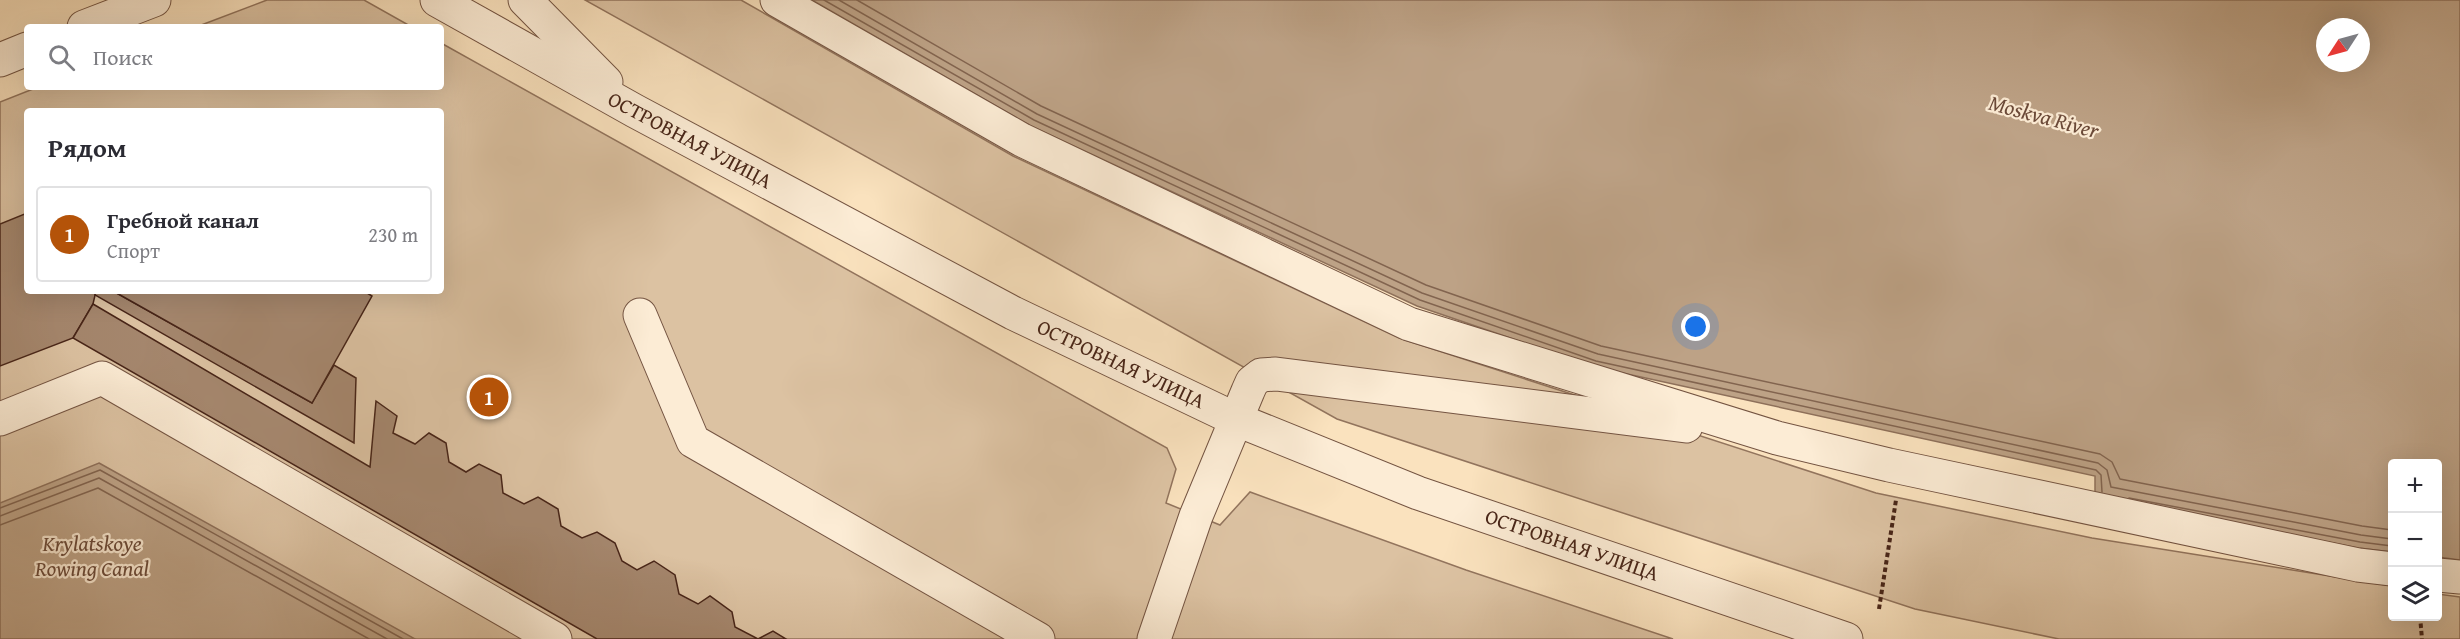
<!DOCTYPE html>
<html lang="ru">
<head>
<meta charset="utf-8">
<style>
  body { margin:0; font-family:"Gentium Book Plus",serif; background:#f2f2f3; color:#2b2b33 }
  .controls { position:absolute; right:18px; bottom:18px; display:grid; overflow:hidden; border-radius:6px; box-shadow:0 6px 24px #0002 }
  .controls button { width:54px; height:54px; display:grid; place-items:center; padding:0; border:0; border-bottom:2px solid #e1e1e2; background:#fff; color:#2b2b33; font:30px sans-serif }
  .compass { position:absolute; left:2316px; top:18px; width:54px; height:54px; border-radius:50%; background:#fff; box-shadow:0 6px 24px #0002; rotate:234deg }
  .you { position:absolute; left:1696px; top:327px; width:21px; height:21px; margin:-15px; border:4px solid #fff; border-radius:50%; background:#1a73e8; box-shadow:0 0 0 9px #1a73e833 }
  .badge { display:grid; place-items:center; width:39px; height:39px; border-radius:50%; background:#b45309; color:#fff; font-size:20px; font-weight:700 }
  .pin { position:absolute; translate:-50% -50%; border:3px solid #fff; box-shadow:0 2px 6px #0006 }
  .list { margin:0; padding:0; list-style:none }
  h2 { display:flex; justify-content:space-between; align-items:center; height:78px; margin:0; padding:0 24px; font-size:26px }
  h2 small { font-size:20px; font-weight:400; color:#7c7c81 }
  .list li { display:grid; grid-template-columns:39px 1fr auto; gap:18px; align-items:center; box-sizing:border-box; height:96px; margin:0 12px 12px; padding:0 12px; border:2px solid #e1e1e2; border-radius:6px }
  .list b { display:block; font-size:22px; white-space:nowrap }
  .list p { margin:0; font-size:20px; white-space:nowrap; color:#7c7c81 }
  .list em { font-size:20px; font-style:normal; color:#7c7c81 }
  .icon { flex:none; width:33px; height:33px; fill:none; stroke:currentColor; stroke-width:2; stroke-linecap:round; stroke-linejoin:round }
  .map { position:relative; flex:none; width:2460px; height:639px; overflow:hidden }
  .search { position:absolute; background:#fff; box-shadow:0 6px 24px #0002; left:24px; top:24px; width:420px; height:66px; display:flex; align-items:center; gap:15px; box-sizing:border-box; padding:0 21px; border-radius:6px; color:#7c7c81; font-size:22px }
  .panel { position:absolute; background:#fff; box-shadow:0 6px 24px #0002; left:24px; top:108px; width:420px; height:186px; border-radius:6px }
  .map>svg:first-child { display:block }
</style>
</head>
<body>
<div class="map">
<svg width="2460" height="639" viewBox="0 0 2460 639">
  <rect width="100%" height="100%" fill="#fae2be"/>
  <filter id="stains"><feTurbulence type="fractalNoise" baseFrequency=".00333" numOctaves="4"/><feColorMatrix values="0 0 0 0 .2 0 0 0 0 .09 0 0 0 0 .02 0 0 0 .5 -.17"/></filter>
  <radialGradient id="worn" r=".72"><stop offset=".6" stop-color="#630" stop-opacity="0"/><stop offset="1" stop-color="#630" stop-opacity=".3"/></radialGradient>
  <g fill="#dcc2a2" stroke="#92745d" stroke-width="1.5" fill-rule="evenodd">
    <polygon points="267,0 364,0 412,27 196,27"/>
    <polygon points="585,0 741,0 1013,156 1399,338 1876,493 2092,538 2392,586 2392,616 2438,616 2438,594 2460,597 2460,639 2059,639 1915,609 1337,419"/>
    <path d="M441,43l726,405 9,21 -10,34 54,22 30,-33 216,78 207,69h-1673v-537l38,-15h403zM27,111h414v180h-414z"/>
  </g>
  <g fill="#bda286" stroke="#8e705a" stroke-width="1.5" fill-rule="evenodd">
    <path d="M812,0h1648v560l-22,-3v-93h-46v88l-33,-4 -264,-51v-21l-500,-109 -178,-61 -386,-180zM2325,27h36v36h-36z"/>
    <polygon points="99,463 415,639 0,639 0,503"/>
  </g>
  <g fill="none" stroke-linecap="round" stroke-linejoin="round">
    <g stroke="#82644f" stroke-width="1.5">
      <polyline points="824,0 1034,120 1420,300 1596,361 2096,470 2101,475 2102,492"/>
      <polyline points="839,0 1037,114 1422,293 1598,354 2098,463 2107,470 2111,487 2361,535 2392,539"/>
      <polyline points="857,0 1041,106 1426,285 1601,346 2100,454 2112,462 2120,479 2362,526 2392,530"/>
      <polyline points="2129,498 2360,542 2392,546"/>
      <polyline points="0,508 100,470 403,639"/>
      <polyline points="0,516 99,478 387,639"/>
      <polyline points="0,525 98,488 369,639"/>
    </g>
  </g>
  <g fill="#a5876e" stroke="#482518" stroke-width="1.5">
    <polygon points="27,213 27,291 96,291 93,304 73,338 0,366 0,224"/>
    <polygon points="96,291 113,291 312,403 334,365 356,378 354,443 95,295"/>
    <polygon points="113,291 364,291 372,296 312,403"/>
    <polygon points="93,304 370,467 376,401 397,416 393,433 415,444 429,433 446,443 449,462 466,472 479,464 501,475 503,493 524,504 538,497 558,509 561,526 582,538 597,532 615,543 622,561 637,570 654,561 675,575 679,594 698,604 710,596 732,612 735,627 758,639 773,631 786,639 597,639 73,338"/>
  </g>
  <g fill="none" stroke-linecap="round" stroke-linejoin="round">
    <defs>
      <g id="minor">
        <polyline points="437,0 635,111 1013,313 1235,419 1418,493 1846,639"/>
        <polyline points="525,0 606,82"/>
        <polyline points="777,0 1022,140 1409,324 1777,438 1889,465 2358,565 2392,569"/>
        <polyline points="84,27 154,0"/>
        <polyline points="0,60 27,49"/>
        <polyline points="640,315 693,441 1038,639"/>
        <polyline points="0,419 102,378 555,639"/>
        <polyline points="2438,575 2460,577"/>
        <polyline points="1154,639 1196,516 1248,391 1252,382 1261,375 1276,374 1686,426"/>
      </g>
    </defs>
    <use href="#minor" stroke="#745442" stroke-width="35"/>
    <g stroke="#482518" stroke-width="4" stroke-dasharray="4.5 3" stroke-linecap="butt">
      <polyline points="1879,609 1896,500"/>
      <polyline points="2420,616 2422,639"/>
    </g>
    <use href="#minor" stroke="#fcecd5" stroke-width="33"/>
  </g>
  <g text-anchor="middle" stroke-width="4.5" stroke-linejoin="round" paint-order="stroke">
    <g font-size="21" fill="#482518" stroke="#fcecd5">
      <text transform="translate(690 140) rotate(28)" y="7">ОСТРОВНАЯ УЛИЦА</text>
      <text transform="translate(1121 364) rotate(25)" y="7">ОСТРОВНАЯ УЛИЦА</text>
      <text transform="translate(1572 545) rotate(19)" y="7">ОСТРОВНАЯ УЛИЦА</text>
    </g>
    <g font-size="22" font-style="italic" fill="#6b4a39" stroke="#fcecd5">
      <text transform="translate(2044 116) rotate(15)" y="8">Moskva River</text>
      <text x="92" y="551">Krylatskoye<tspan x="92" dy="25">Rowing Canal</tspan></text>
    </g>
  </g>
  <rect width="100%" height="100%" filter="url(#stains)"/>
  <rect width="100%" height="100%" fill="url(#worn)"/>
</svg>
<div class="controls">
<button>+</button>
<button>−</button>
<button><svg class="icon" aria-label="layers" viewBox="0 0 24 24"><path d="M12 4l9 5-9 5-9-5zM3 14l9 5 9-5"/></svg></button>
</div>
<svg class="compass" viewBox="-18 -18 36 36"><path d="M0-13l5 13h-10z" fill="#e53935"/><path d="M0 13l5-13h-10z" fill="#7c7c81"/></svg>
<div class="you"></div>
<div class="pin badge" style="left:489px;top:397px">1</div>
<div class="search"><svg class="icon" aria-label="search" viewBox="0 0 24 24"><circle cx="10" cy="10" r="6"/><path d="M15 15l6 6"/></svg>Поиск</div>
<section class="panel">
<h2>Рядом<small></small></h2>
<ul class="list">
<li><span class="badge">1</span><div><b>Гребной канал</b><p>Спорт</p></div><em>230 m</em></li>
</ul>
</section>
</div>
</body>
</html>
